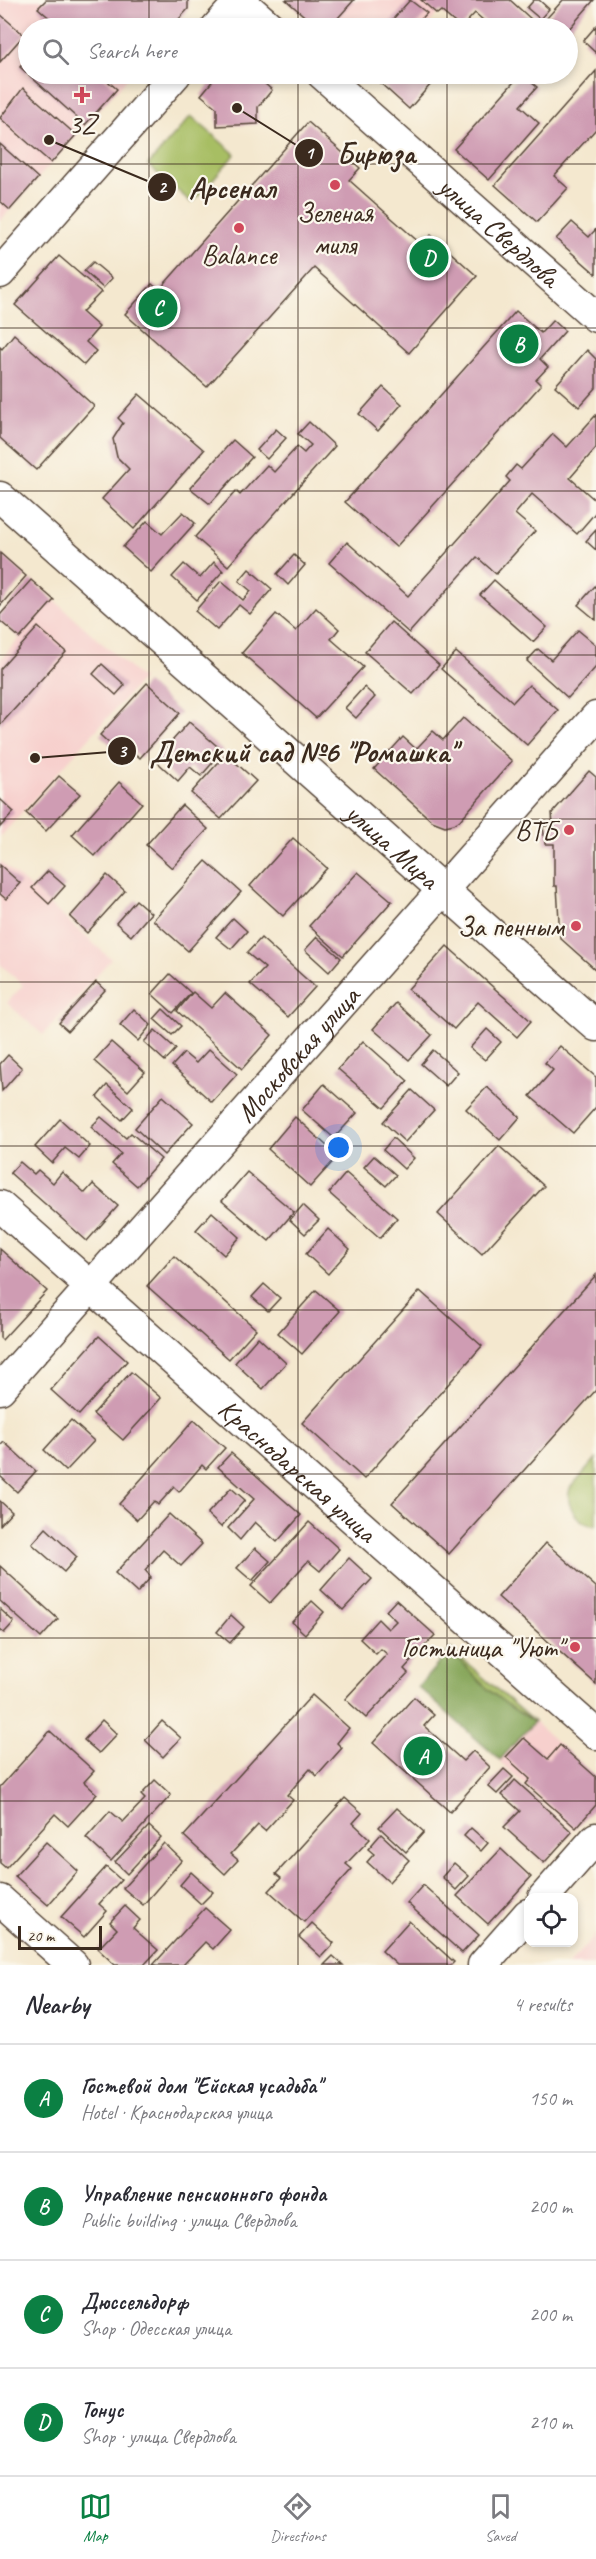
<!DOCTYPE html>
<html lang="en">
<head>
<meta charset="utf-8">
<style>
  body { margin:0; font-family:Caveat,sans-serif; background:#f2f2f3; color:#2b2b33 }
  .controls { position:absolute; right:18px; bottom:18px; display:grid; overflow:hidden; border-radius:12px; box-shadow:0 3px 9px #0003 }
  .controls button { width:54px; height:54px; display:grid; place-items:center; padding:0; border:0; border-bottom:2px solid #e1e1e2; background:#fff; color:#2b2b33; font:30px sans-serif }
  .scale { position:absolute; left:18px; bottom:15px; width:84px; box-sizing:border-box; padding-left:6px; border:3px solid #3b2a1e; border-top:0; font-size:16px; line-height:21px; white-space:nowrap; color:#3b2a1e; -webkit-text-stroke:4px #fbf7ec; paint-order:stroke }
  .you { position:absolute; left:339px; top:1148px; width:21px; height:21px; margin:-15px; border:4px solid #fff; border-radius:50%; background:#1a73e8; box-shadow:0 0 0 9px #1a73e833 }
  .badge { display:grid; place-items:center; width:39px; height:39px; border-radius:50%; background:#0b8043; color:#fff; font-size:20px; font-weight:700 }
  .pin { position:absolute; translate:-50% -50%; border:3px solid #fff; box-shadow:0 2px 6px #0006 }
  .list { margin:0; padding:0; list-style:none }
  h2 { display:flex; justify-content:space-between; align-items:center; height:78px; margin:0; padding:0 24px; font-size:26px }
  h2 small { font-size:20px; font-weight:400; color:#7c7c81 }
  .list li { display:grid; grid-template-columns:39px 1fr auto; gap:18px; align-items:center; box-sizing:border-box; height:108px; padding:0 24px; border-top:2px solid #e1e1e2 }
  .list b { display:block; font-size:22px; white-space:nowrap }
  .list p { margin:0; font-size:20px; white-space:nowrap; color:#7c7c81 }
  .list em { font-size:20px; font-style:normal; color:#7c7c81 }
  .icon { flex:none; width:33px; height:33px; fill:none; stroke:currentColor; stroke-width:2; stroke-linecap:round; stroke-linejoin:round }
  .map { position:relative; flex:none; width:596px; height:1965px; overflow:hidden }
  .search { position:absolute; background:#fff; box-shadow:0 3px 9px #0003; left:18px; right:18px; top:18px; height:66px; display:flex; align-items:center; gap:15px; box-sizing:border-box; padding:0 21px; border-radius:33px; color:#7c7c81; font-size:22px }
  .sheet { height:510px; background:#fff }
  nav { display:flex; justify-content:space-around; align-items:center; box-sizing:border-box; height:84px; border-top:2px solid #e1e1e2; background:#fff; font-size:16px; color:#7c7c81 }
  nav a { display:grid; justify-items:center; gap:3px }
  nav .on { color:#0b8043 }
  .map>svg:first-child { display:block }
</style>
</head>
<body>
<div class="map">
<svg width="596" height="1965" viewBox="0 0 596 1965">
  <rect width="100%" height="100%" fill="#fbf7ec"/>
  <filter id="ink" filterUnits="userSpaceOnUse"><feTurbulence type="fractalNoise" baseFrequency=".0167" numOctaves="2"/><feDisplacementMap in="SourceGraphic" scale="12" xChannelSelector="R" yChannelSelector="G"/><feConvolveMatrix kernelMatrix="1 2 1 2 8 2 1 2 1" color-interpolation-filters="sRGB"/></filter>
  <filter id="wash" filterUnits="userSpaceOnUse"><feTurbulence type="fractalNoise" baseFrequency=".008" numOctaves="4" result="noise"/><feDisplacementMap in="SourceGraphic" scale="24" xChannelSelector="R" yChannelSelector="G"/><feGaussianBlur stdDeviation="1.35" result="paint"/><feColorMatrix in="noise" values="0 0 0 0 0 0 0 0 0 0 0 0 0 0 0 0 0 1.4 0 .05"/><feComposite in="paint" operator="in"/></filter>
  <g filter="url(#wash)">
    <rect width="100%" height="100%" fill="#f4e8cf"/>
    <g fill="#f7d0cd">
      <polygon points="0,0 188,0 188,9 171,28 28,28 28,74 131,74 0,221"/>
      <polygon points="286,0 450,0 425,28 318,28"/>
      <polygon points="54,600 142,679 0,837 0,660"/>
      <polygon points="0,861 111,959 43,1035 7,1003 23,985 0,964"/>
      <polygon points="534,1722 596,1777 596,1805 574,1830 499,1761"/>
      <polygon points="596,1934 596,1965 568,1965"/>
    </g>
    <g fill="#a7be63" stroke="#717440" stroke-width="1.5">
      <polygon points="191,116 235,154 192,203 148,165"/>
      <path d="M596,1459v67c-18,-2 -32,-20 -26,-38z"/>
      <path d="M451,1649l83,73c-37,-22 -57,-40 -83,-73z"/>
    </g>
    <path fill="#85a559" stroke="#60683c" stroke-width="1.5" d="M451,1649c26,33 46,51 83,73l-34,38 -82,-73z"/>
    <g id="blocks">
      <g fill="#cf9cb3">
        <polygon points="46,0 188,0 188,9 171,28 61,28 38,8"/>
        <polygon points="286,0 354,0 329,28 318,28"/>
        <polygon points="410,0 427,13 413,28 385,28"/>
        <polygon points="421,0 510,0 531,19 523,28 492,28 475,13 461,28 441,11 437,14"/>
        <polygon points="534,0 539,0 549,9 540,19 527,8"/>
        <polygon points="563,0 594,0 568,30 538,28"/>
        <polygon points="0,14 24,35 0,62"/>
        <polygon points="596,26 596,53 583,41"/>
        <polygon points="28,58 28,74 99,74 117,89 85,125 20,67"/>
        <polygon points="596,71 596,129 554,176 568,188 537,222 495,185"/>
        <polygon points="385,74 419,74 431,84 409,109 378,81"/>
        <polygon points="521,74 537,87 520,106 539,123 489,180 454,149"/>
        <polygon points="256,76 272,90 258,107 258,124 217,126 217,108 201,95 215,78"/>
        <polygon points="23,88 76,135 51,163 0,118"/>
        <polygon points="308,122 360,168 349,180 422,245 431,235 477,276 409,353 314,268 207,387 125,314 152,284 159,290"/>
        <polygon points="0,144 38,178 10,210 0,201"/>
        <polygon points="572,222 589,237 596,229 596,274 556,239"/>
        <polygon points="59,256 101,292 82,312 99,327 86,342 96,351 84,365 15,305"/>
        <polygon points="93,262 112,278 103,288 84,271"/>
        <polygon points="516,311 541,333 553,320 565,331 540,359 548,367 536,380 541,385 396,547 345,502"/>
        <polygon points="14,334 94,406 36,470 0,438 0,347 2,349"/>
        <polygon points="587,350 596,359 596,388 579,407 555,386"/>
        <polygon points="383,387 402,404 378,431 359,414"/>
        <polygon points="139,394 204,450 134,529 102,499 129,469 117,457 113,439 123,423 118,418"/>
        <polygon points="596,415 596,448 570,478 596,501 596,512 577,534 532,494 515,514 535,531 496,574 477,557 409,633 329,563 347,542 408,596 510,481 506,477 516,465 521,469 553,434 567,447"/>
        <polygon points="309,422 335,446 228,566 195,537 236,491 240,495 267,465 274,472 297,447 304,453 311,445 298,434"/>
        <polygon points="276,429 286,438 267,459 257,450"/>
        <polygon points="233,440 252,457 210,504 190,488"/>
        <polygon points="183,512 195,523 151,572 123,547 147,521 162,534"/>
        <polygon points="596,530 596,550 586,541"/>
        <polygon points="0,553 26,576 0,606"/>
        <polygon points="294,555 305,565 288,585 277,574"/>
        <polygon points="214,562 223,571 197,600 172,577 184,564 200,578"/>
        <polygon points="249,569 272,589 250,614 239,605 217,630 195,611 221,581 243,600 251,591 239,581"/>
        <polygon points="31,580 54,600 20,638 0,621 0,615"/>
        <polygon points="494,580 547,627 533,642 480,595"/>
        <polygon points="596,585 596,620 578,605"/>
        <polygon points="316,608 339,629 331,639 363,667 316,718 242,653 276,614 296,631"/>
        <polygon points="391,622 439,665 413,694 365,652"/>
        <polygon points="38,627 66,652 0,725 0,669"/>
        <polygon points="578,630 596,645 596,667 568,698 527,661 538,649 551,660"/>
        <polygon points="456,652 513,702 529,685 558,710 527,745 441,669"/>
        <polygon points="102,664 125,685 116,695 93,674"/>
        <polygon points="147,683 180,713 140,758 125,745 119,752 100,735"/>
        <polygon points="364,687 375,697 356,718 345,708"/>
        <polygon points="463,718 512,761 460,820 454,824 445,826 432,821 374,769 403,737 416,749 433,731 443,740"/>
        <polygon points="189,722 223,751 201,776 190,767 178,781 155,760"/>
        <polygon points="226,754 256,781 221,819 191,793"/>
        <polygon points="589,771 596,777 596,970 560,938 557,886 554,886 554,844 545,844 543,826 553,825 552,813"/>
        <polygon points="59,776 80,794 46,831 26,813"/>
        <polygon points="119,782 142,803 95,856 72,835"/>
        <polygon points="0,799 14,812 0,827"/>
        <polygon points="182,805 208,829 172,868 146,845"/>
        <polygon points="293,838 327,868 283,916 250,886"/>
        <polygon points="206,861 241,892 188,951 153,920"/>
        <polygon points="0,865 20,883 6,899 0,894"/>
        <polygon points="48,871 65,886 49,904 32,888"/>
        <polygon points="358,872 392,901 343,956 309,926"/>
        <polygon points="107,875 125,891 87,933 70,917"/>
        <polygon points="136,900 151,913 131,936 116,923"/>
        <polygon points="233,918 247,931 231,949 216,937"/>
        <polygon points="317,937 341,958 329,972 305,950"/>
        <polygon points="261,938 315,987 288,1017 250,984 265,968 247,953"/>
        <polygon points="447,946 531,1021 517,1037 478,1002 454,1029 408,989"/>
        <polygon points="170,974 191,993 173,1013 152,994"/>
        <polygon points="96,982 105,990 68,1031 59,1023"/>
        <polygon points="193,992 211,1008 225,993 272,1035 242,1069 177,1011"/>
        <polygon points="396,1003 432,1035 409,1060 373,1029"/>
        <polygon points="134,1009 151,1025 138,1041 120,1025"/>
        <polygon points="163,1009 181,1026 172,1035 154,1019"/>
        <polygon points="487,1029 501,1042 485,1060 470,1048"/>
        <polygon points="155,1030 176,1049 165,1061 144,1042"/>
        <polygon points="363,1041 408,1081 384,1108 338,1069"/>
        <polygon points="111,1042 145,1072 128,1091 94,1061"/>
        <polygon points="560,1046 596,1077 596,1107 573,1133 530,1096 553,1070 545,1063"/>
        <polygon points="209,1049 237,1074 212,1102 172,1066 184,1053 196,1063"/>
        <polygon points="433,1050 458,1072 446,1086 421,1064"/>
        <polygon points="8,1055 22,1068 2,1091 0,1064"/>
        <polygon points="324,1084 357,1113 334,1138 302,1110"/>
        <polygon points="107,1085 133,1108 122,1120 97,1097"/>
        <polygon points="487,1087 520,1117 500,1140 466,1109"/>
        <polygon points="412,1090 434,1110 405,1142 383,1122"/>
        <polygon points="163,1096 193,1123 164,1155 135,1128"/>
        <polygon points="101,1117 126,1138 131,1133 161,1159 137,1186 112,1164 121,1154 91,1127"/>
        <polygon points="295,1117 338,1156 310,1187 268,1149"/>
        <polygon points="60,1119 90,1146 79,1159 65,1148 52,1163 35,1147"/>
        <polygon points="393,1138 414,1158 404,1169 383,1150"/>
        <polygon points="499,1146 544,1186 482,1254 438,1214"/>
        <polygon points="374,1156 396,1175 386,1186 364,1167"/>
        <polygon points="20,1162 34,1174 38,1170 53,1183 62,1172 85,1193 93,1184 118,1206 87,1241 10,1173"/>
        <polygon points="247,1172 294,1212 269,1241 222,1201"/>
        <polygon points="346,1173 397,1218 380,1238 329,1193"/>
        <polygon points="303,1205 319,1220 305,1234 290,1220"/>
        <polygon points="212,1212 240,1237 224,1255 196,1230"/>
        <polygon points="328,1229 350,1249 328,1274 306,1254"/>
        <polygon points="0,1249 47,1291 2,1340 0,1338"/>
        <polygon points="174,1256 256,1329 229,1359 147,1286"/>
        <polygon points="596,1275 596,1390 449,1554 392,1503"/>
        <polygon points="264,1284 280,1298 268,1311 252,1297"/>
        <polygon points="316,1290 340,1311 302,1354 278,1333"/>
        <polygon points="420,1291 482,1346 364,1479 302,1423"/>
        <polygon points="99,1336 127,1361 79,1415 51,1390"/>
        <polygon points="258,1337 286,1363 263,1389 235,1363"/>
        <polygon points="131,1372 161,1398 123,1440 93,1414"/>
        <polygon points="71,1420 94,1441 66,1471 44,1450"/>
        <polygon points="194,1420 225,1448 206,1469 202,1465 179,1492 174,1487 158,1505 154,1501 137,1520 119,1504"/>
        <polygon points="4,1442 36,1471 17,1492 0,1476 0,1446"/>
        <polygon points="231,1453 301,1515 277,1542 255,1522 240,1540 228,1528 254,1499 218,1467"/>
        <polygon points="231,1488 245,1500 221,1527 207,1514"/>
        <polygon points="0,1501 12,1512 0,1525"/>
        <polygon points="169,1514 202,1544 181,1566 163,1550 145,1570 151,1577 137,1593 115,1573"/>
        <polygon points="309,1522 339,1549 320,1571 308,1561 270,1603 251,1586"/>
        <polygon points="46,1528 77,1557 64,1572 32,1544"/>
        <polygon points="546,1543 596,1587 596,1684 498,1597"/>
        <polygon points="255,1548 270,1561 252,1581 237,1568"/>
        <polygon points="349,1558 372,1579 343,1610 321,1590"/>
        <polygon points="0,1566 58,1619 41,1638 0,1601"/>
        <polygon points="396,1600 435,1635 404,1669 408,1673 366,1718 345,1699 387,1654 381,1649 376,1654 360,1639 378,1619 388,1629 396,1621 386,1611"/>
        <polygon points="312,1601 324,1612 305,1634 292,1622"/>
        <polygon points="0,1609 14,1622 4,1633 0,1630"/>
        <polygon points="231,1615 244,1627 230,1643 217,1632"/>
        <polygon points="312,1695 349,1728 337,1743 342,1748 317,1776 310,1769 287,1795 293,1800 265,1831 258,1825 231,1854 238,1860 225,1874 184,1836"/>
        <polygon points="414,1697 434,1715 424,1726 463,1761 473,1751 490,1767 450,1812 373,1743"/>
        <polygon points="102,1720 117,1734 99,1753 84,1740"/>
        <polygon points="162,1721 181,1738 163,1757 145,1740"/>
        <polygon points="50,1731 94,1771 84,1782 97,1794 68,1826 55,1814 6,1868 0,1863 0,1787"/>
        <polygon points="524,1738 548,1759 560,1745 596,1777 596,1805 576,1828 526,1784 530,1779 506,1757"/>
        <polygon points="504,1769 513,1777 497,1794 488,1786"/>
        <polygon points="155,1780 171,1795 111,1861 86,1838 110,1811 123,1822 145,1799 141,1795"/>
        <polygon points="515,1780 572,1832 544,1863 504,1827 520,1811 502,1795"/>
        <polygon points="345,1798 362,1813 353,1823 370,1839 346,1864 352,1869 304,1922 269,1891 281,1878 276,1874"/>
        <polygon points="397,1808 424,1832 406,1852 379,1827"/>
        <polygon points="149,1826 161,1837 127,1874 115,1862"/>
        <polygon points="471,1828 488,1843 481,1851 464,1836"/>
        <polygon points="381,1834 409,1860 389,1882 367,1862 374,1854 368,1849"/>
        <polygon points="46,1842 78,1871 48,1905 15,1876"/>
        <polygon points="164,1843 182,1860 143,1905 123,1888"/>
        <polygon points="501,1849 531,1877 488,1924 457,1896"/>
        <polygon points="454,1863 469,1876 456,1890 442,1877"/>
        <polygon points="106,1867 121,1880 99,1904 107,1911 84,1937 61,1917"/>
        <polygon points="191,1872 213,1892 201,1904 180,1885"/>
        <polygon points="423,1885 479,1935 462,1953 407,1903"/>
        <polygon points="125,1906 140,1920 133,1928 158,1950 144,1965 115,1965 98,1949 117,1929 110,1922"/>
        <polygon points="205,1908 230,1930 213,1949 205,1942 183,1965 153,1965"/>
        <polygon points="409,1921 454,1962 451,1965 397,1965 382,1951"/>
        <polygon points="312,1923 334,1943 321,1957 299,1937"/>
        <polygon points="333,1956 343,1965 324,1965"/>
      </g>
    </g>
  </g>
  <g filter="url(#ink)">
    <use href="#blocks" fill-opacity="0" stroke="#574639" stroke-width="1.5"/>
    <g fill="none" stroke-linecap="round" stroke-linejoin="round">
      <defs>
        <g id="minor">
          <polyline points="239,0 271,28"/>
          <polyline points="216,28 241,0"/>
          <path id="s1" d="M322,74l274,243"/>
          <polyline points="0,273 176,74"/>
          <path id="s2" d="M0,497l596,529"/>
          <path id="s3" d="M0,1206l596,528"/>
          <path id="s4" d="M0,1389l596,-672"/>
          <polyline points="543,1898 596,1838"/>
          <polyline points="0,1900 73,1965"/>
          <polyline points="483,1965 528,1914"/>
        </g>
      </defs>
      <use href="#minor" stroke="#574639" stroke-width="33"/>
      <use href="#minor" stroke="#fff" stroke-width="30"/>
    </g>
  </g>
  <path fill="none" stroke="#3b2a1e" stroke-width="1.5" stroke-opacity="0.55" d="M149,0v28M298,0v28M447,0v28M149,74v1891M298,74v1891M447,74v1891M0,164h596M0,328h596M0,491h596M0,655h596M0,819h596M0,982h596M0,1146h596M0,1310h596M0,1474h596M0,1638h596M0,1801h596"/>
  <g fill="#d1495b" stroke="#fbf7ec" stroke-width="2">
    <path d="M79 86h6v6h6v6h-6v6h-6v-6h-6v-6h6z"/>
    <circle cx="335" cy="185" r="6"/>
    <circle cx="239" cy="228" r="6"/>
    <circle cx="569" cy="830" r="6"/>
    <circle cx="576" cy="926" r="6"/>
    <circle cx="575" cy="1647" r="6"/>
  </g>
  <g text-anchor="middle" stroke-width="4.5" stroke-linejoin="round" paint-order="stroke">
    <g font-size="28" fill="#3b2a1e" stroke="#fbf7ec">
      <text x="82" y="133">3Z</text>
      <text x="335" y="222">Зеленая<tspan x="335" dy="32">миля</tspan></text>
      <text x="239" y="264">Balance</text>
      <text x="557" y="840" text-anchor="end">ВТБ</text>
      <text x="564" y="936" text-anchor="end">За пенным</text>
      <text x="563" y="1657" text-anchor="end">Гостиница "Уют"</text>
    </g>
    <g font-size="28" fill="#3b2a1e" stroke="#fbf7ec">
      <text dy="10" stroke="none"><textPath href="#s1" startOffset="237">улица Свердлова</textPath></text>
      <text dy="10" stroke="none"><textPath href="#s2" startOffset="525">улица Мира</textPath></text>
      <text dy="10" stroke="none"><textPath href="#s4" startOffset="448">Московская улица</textPath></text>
      <text dy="10" stroke="none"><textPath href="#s3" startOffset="398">Краснодарская улица</textPath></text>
    </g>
  </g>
  <path fill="none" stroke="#3b2a1e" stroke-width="2" d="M237 108L309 153M49 140L162 187M35 758L122 751"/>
  <g fill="#3b2a1e" stroke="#fbf7ec" stroke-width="2">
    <circle cx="237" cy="108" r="6"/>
    <circle cx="49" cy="140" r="6"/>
    <circle cx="35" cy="758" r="6"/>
    <circle cx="309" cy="153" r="15"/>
    <circle cx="162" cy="187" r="15"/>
    <circle cx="122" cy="751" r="15"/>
  </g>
  <g font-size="18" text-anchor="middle" font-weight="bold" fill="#fff">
    <text x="309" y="159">1</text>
    <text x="162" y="193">2</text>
    <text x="122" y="757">3</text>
  </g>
  <g font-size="30" text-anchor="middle" font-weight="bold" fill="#3b2a1e" stroke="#fbf7ec" stroke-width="4.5" stroke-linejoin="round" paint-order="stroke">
    <text x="376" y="163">Бирюза</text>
    <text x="232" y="198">Арсенал</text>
    <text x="303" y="762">Детский сад №6 "Ромашка"</text>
  </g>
</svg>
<div class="controls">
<button><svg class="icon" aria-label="locate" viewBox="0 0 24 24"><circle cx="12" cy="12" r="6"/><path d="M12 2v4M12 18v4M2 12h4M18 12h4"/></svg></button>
</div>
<div class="scale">20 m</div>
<div class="you"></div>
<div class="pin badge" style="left:423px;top:1756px">A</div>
<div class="pin badge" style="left:519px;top:344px">B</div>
<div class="pin badge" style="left:158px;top:308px">C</div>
<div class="pin badge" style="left:429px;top:258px">D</div>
<div class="search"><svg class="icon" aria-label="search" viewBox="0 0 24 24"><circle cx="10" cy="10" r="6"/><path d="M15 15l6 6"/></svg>Search here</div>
</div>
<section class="sheet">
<h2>Nearby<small>4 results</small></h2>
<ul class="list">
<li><span class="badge">A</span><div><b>Гостевой дом &quot;Ейская усадьба&quot;</b><p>Hotel · Краснодарская улица</p></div><em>150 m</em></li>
<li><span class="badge">B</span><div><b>Управление пенсионного фонда</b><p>Public building · улица Свердлова</p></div><em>200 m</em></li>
<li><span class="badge">C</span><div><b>Дюссельдорф</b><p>Shop · Одесская улица</p></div><em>200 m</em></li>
<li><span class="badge">D</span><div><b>Тонус</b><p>Shop · улица Свердлова</p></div><em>210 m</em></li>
</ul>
</section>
<nav>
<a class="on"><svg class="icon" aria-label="map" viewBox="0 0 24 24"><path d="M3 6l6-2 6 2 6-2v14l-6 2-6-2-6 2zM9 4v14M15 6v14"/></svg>Map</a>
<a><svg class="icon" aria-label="directions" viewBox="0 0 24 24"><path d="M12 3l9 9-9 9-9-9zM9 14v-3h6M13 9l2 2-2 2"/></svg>Directions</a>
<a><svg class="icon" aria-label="saved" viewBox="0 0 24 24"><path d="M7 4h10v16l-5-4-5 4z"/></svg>Saved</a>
</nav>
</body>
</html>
